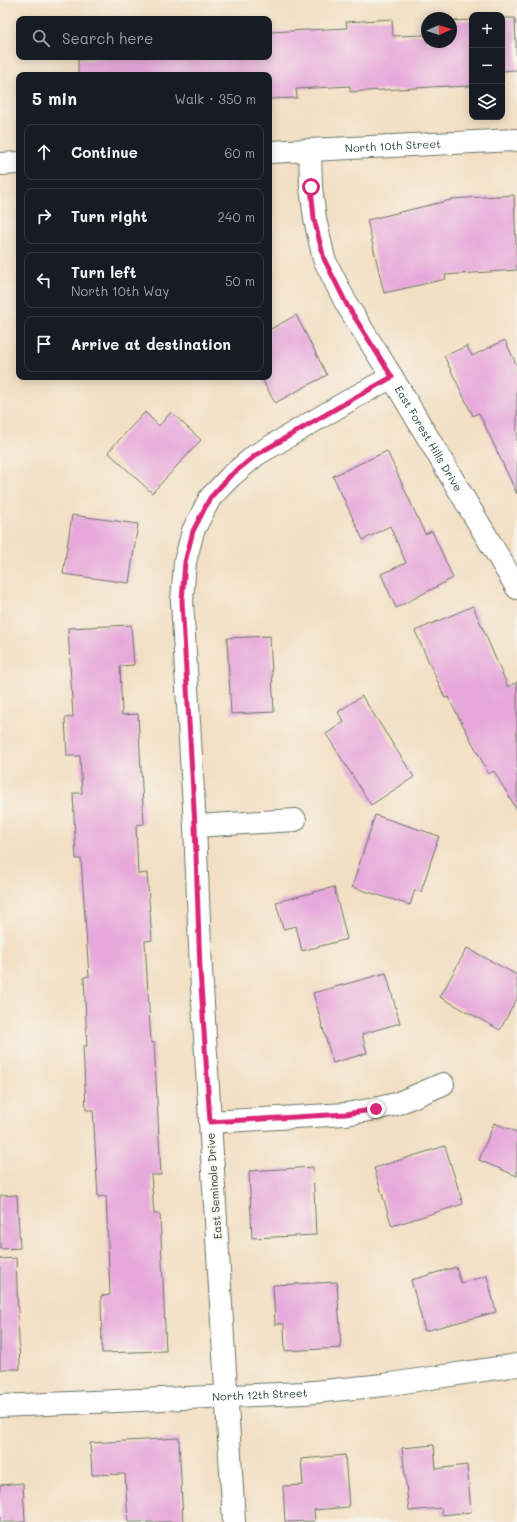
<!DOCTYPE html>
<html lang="en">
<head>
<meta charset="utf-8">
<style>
  body { margin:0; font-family:Mali,sans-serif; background:#20242c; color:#f1f3f6 }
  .controls { position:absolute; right:12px; top:12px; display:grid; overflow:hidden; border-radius:8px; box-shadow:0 2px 10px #0003 }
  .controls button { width:36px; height:36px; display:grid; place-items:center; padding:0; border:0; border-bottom:1px solid #363941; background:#171b24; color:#f1f3f6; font:20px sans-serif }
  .compass { position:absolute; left:421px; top:12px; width:36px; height:36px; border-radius:50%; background:#171b24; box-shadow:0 2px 10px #0003; rotate:87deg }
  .stop { position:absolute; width:12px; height:12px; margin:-9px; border:3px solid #db2777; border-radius:50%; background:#fff }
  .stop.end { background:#db2777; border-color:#fff; box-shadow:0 1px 4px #0008 }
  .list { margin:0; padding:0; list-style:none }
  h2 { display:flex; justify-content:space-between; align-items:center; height:52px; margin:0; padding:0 16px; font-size:17px }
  h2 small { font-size:13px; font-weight:400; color:#9ea1a6 }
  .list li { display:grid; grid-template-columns:26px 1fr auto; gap:12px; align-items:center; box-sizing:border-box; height:56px; margin:0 8px 8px; padding:0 8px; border:1px solid #363941; border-radius:8px }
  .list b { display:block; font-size:15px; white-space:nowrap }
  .list p { margin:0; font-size:13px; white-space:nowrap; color:#9ea1a6 }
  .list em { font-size:13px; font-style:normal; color:#9ea1a6 }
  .icon { flex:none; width:22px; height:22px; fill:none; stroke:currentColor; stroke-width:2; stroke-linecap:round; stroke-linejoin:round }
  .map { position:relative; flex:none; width:517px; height:1522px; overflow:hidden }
  .search { position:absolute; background:#171b24; box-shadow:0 2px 10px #0003; left:16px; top:16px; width:256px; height:44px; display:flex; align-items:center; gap:10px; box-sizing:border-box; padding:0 14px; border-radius:8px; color:#9ea1a6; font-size:15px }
  .panel { position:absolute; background:#171b24; box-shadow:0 2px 10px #0003; left:16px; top:72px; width:256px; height:308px; border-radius:8px }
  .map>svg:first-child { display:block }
</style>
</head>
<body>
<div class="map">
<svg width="517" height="1522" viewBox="0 0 517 1522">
  <rect width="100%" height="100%" fill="#f7f3e8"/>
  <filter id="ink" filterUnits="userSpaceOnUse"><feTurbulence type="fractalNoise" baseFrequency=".025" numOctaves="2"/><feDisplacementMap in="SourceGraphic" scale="8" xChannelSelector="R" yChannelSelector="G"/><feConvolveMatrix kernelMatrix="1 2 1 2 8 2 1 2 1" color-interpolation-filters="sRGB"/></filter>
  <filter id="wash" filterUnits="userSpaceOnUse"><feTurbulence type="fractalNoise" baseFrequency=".012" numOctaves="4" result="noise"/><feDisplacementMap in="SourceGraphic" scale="16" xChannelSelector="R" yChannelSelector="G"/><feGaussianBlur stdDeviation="0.9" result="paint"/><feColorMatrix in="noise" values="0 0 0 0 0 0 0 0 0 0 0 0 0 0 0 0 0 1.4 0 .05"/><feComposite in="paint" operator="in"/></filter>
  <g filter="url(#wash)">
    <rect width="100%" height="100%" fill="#f3dfc4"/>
    <g id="blocks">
      <g fill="#e7a9db">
        <polygon points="502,18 515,18 517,70 502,71"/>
        <polygon points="392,19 393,36 427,35 427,42 451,42 451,21 472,20 472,86 448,87 448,86 350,92 350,86 296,89 297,98 270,99 269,75 78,75 78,60 135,57 269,57 269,32 347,28 346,22"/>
        <polygon points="514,195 517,270 445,275 446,279 384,293 367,220 451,200 451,199"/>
        <polygon points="296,315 327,375 275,403 261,377 269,377 269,330"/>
        <polygon points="505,340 517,366 517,494 479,413 473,416 444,356 467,346 472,356"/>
        <polygon points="145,412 159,426 171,412 201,440 152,493 108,452"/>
        <polygon points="387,451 425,534 432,531 453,578 396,608 381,574 406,563 390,526 363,540 333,476"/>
        <polygon points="72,515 138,524 129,583 63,574"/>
        <polygon points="473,606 508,687 517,682 517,810 494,771 489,774 448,697 445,698 415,631"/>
        <polygon points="131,625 134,665 120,666 122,715 138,714 144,824 136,825 138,874 147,873 152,940 145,941 151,1043 154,1042 161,1175 151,1175 154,1214 160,1214 166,1351 102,1353 101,1296 110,1295 106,1196 98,1197 93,1110 86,1110 83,1046 87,1046 84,977 89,976 81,859 76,859 73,793 82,793 80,756 67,756 65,718 73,717 68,628"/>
        <polygon points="270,636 274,712 231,714 227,638"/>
        <polygon points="362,696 414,777 371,805 326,734 344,722 338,712"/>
        <polygon points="375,815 439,836 421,892 415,890 410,905 352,887"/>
        <polygon points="334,887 347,939 302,951 296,926 283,929 276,902"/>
        <polygon points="467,948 517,975 517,998 500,1030 440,997"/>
        <polygon points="386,973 400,1023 362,1034 367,1053 333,1063 313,993"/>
        <polygon points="494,1123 517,1132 517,1176 479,1160"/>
        <polygon points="445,1146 463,1204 392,1226 374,1168"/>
        <polygon points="313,1167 316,1235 252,1238 249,1171"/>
        <polygon points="17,1195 20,1248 0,1249 0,1196"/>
        <polygon points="16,1258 20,1369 0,1369 0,1259"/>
        <polygon points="456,1267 461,1283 487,1276 496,1312 425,1331 411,1280"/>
        <polygon points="337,1282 341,1348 285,1351 284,1324 275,1324 273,1285"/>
        <polygon points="179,1438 183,1522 128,1522 125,1474 92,1475 90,1443"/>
        <polygon points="434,1445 436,1469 467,1465 471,1512 442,1515 441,1508 409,1511 402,1448"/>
        <polygon points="345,1455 349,1507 314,1510 315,1521 285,1522 283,1486 303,1485 301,1459"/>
        <polygon points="23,1483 25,1522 0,1522 0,1485"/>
      </g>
    </g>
  </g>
  <g filter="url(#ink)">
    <use href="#blocks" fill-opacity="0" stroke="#697666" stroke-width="1"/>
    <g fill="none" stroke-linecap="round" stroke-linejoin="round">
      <defs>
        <g id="street">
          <path id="s1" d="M310,151l1,36 4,32 9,40 23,46 45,72 125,211"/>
          <path id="s2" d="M269,152l248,-12"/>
          <polyline points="0,164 19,163"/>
          <polyline points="195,826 295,820"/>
          <polyline points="210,1122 346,1114 375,1109 396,1104 443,1084"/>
          <path id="s3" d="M0,1406l304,-13 80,-8 133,-20"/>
          <polyline points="234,1522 201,970 195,826 182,601 185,562 193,531 210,498 230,477 256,455 355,397 392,377"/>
        </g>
      </defs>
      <use href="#street" stroke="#697666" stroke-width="24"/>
      <use href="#street" stroke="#fff" stroke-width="22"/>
    </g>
  </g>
  <g fill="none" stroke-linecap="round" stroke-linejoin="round" filter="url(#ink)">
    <polyline stroke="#db2777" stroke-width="5" points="311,187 314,219 324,259 347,305 392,377 356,397 256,455 230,476 210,498 193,531 185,562 182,601 195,826 200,970 210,1122 346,1114 376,1109"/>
  </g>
  <g text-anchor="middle" stroke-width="3.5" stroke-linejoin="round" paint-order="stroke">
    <g font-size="11" fill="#1f3d34" stroke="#f7f3e8">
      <text dy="4" stroke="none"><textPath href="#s2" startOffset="124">North 10th Street</textPath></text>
      <text dy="4" stroke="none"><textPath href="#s1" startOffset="317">East Forest Hills Drive</textPath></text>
      <text transform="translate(214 1186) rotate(-94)" y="4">East Seminole Drive</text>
      <text dy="4" stroke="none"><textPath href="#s3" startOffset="260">North 12th Street</textPath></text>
    </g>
  </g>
</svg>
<div class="controls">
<button>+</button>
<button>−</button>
<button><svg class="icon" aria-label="layers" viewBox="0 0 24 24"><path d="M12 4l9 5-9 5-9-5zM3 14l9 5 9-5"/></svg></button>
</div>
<svg class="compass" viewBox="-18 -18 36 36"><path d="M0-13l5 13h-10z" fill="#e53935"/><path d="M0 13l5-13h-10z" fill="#9ea1a6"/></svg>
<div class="stop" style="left:311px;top:187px"></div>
<div class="stop end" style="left:376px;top:1109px"></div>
<div class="search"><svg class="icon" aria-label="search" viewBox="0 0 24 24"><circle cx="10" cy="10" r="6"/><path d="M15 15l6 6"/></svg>Search here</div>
<section class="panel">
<h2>5 min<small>Walk · 350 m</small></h2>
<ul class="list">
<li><svg class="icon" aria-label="ahead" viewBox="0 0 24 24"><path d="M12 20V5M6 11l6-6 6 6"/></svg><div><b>Continue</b></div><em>60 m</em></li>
<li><svg class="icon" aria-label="right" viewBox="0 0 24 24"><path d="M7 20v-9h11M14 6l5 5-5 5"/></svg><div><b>Turn right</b></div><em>240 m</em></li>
<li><svg class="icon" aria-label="left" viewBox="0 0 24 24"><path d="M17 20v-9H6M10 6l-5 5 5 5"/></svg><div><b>Turn left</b><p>North 10th Way</p></div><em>50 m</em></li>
<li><svg class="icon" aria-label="arrive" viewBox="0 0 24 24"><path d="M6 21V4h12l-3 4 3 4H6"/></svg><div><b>Arrive at destination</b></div></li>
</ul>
</section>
</div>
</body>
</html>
